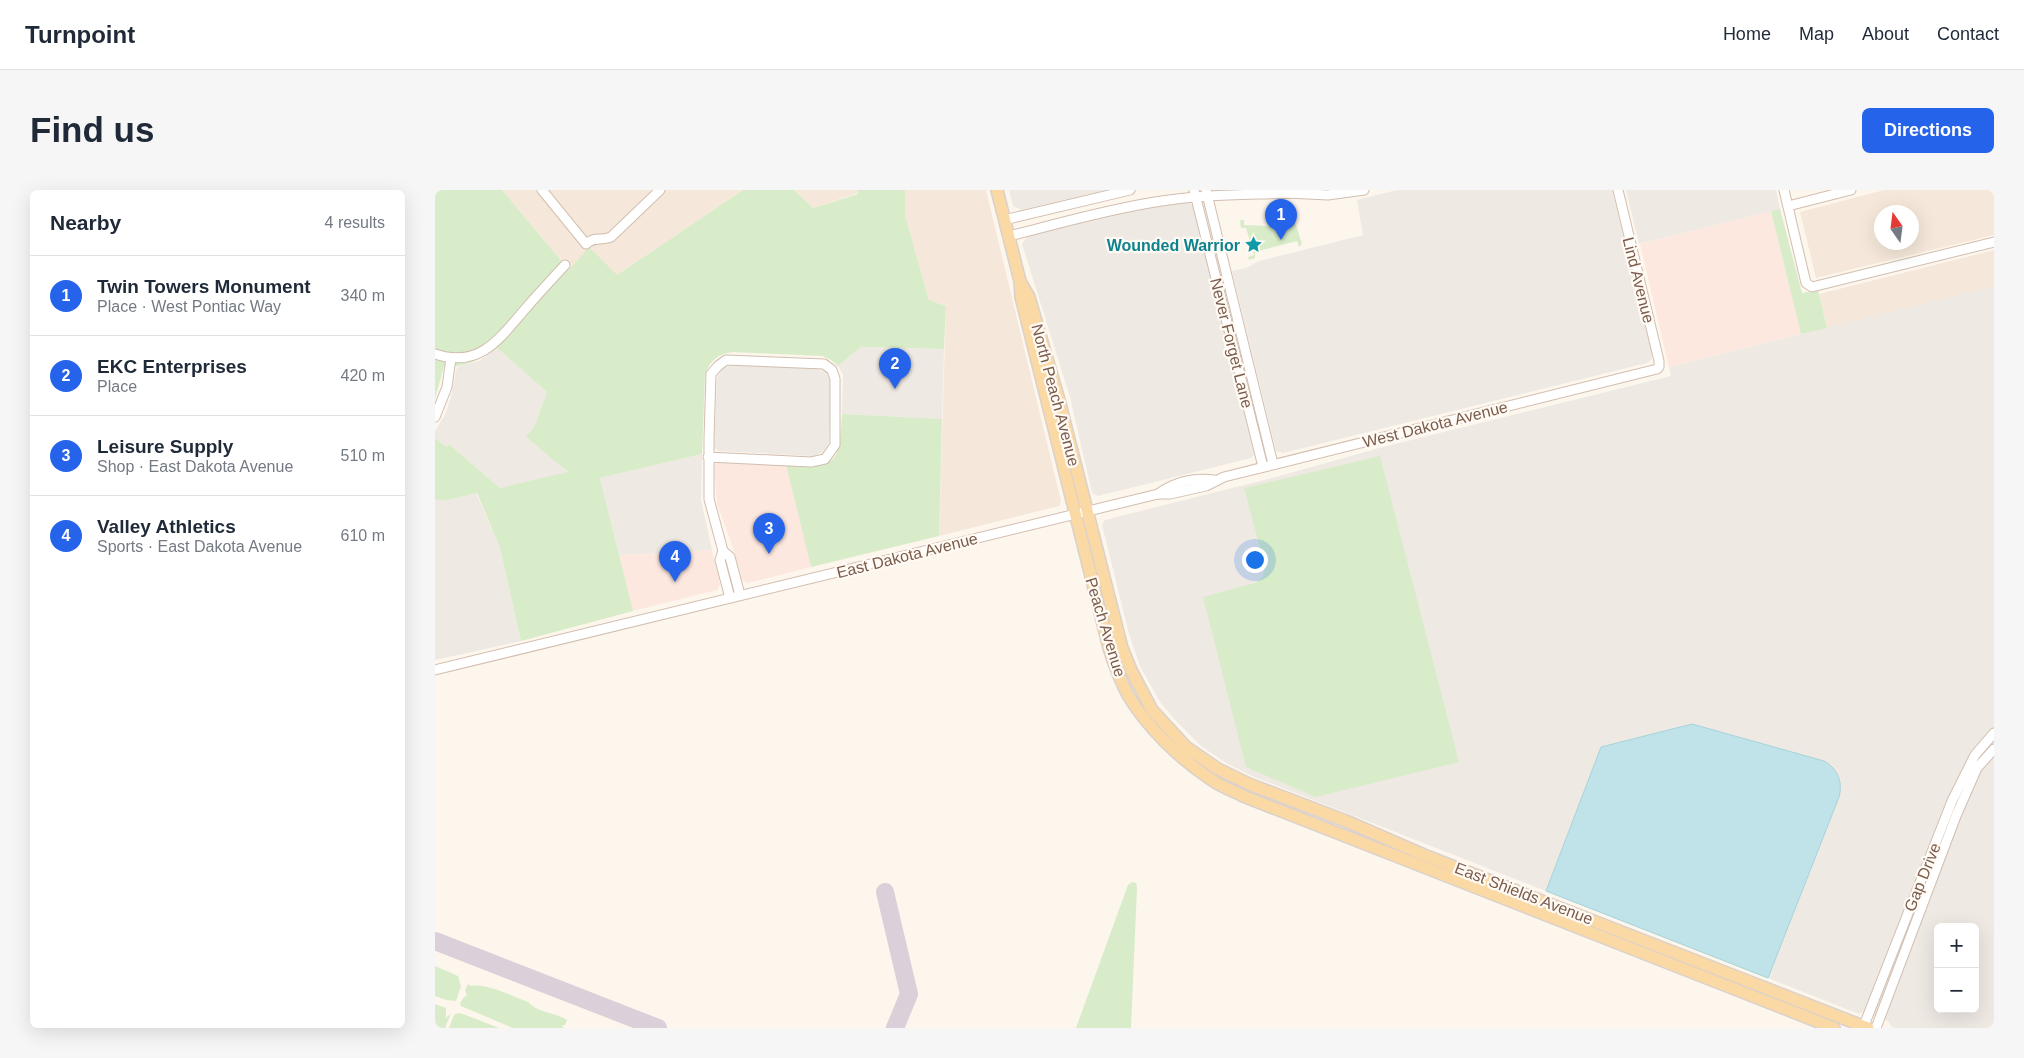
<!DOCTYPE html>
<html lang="en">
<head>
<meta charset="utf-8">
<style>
  body { margin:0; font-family:Helvetica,sans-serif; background:#f6f6f7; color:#1f2937 }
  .controls { position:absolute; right:15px; bottom:15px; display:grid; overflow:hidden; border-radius:8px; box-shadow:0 5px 20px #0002 }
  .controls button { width:45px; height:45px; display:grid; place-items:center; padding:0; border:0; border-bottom:1px solid #e0e1e3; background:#fff; color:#1f2937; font:25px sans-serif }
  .compass { position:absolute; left:1439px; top:15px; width:45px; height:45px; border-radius:50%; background:#fff; box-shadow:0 5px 20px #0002; rotate:346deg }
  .you { position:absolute; left:819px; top:369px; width:18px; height:18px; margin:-12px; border:4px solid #fff; border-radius:50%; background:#1a73e8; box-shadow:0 0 0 8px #1a73e833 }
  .badge { display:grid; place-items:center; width:32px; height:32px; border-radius:50%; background:#2563eb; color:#fff; font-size:16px; font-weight:700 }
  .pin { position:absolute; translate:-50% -41px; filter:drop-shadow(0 1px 2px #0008) }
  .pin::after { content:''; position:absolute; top:26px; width:18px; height:15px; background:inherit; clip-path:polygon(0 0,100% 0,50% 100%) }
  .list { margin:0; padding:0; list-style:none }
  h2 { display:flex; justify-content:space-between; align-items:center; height:65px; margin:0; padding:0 20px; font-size:21px }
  h2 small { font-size:16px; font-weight:400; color:#747a83 }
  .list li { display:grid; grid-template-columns:32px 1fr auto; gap:15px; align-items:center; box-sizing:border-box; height:80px; padding:0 20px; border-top:1px solid #e0e1e3 }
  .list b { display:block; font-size:19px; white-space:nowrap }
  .list p { margin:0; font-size:16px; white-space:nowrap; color:#747a83 }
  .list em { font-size:16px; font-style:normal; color:#747a83 }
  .map { position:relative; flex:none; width:1559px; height:838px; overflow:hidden; border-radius:8px }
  header { display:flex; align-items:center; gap:30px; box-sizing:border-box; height:70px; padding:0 25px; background:#fff; border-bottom:1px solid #e0e1e3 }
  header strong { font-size:24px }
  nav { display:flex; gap:28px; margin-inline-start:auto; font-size:18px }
  .intro { display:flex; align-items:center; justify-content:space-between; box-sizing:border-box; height:120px; padding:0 30px }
  h1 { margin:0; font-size:35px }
  .button { padding:12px 22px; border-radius:8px; background:#2563eb; color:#fff; font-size:18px; font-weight:700 }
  main { display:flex; gap:30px; padding:0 30px }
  aside { flex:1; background:#fff; border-radius:8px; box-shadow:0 5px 20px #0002 }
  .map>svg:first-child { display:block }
</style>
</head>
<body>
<header>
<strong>Turnpoint</strong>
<nav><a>Home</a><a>Map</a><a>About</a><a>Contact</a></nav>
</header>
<div class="intro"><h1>Find us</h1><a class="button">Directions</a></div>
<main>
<aside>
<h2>Nearby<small>4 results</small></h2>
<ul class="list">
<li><span class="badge">1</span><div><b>Twin Towers Monument</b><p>Place · West Pontiac Way</p></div><em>340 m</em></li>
<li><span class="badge">2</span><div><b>EKC Enterprises</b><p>Place</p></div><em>420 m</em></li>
<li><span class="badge">3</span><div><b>Leisure Supply</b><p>Shop · East Dakota Avenue</p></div><em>510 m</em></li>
<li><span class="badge">4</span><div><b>Valley Athletics</b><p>Sports · East Dakota Avenue</p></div><em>610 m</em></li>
</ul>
</aside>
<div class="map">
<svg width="1559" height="838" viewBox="0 0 1559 838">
  <rect width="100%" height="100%" fill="#fdf6ec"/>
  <g fill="#f5e8da" fill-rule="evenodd">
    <polygon points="67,0 308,0 182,85 134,80"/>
    <polygon points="359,0 422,0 423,3 378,18"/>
    <polygon points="470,0 551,0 626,311 624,316 504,346 511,116 494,110 470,25"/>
    <path d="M1449,0h110v45l-178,43 -16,-66zM1446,22h30v30h-30z"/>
    <polygon points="1559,60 1559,96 1392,138 1384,104"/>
  </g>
  <g fill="#fde8e0">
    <polygon points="1336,21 1366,144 1234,177 1205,54"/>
    <polygon points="287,272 351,275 376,377 313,393 307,390 297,355 282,314 279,278 281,273"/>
    <polygon points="277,360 285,394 282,400 198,421 184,365"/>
  </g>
  <g fill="#efe9e4" fill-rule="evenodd">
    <polygon points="574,0 670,0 586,20 578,16"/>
    <polygon points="962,0 1177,0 1217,165 1216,170 1212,173 848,263 841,261 797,81 811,78 824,71 928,45 922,10"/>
    <polygon points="1191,0 1341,0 1345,19 1204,54"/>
    <polygon points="752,12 757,15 759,18 819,265 816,268 663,306 657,303 635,207 587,54 592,47 666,27 723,16"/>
    <path d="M1559,96v742h-99l-4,-2 -3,-5 -23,-10 -6,3 -91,-36 71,-184 1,-9 -2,-10 -14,-14 -5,-2 -218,-12 -55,144 -294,-115 -26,-13 -25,-17 -24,-24 -17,-20 -20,-36 -11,-32 -27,-109 3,-5 167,-42 111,-31 288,-71 -2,-9zM1503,737h37v82h-37z"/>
    <polygon points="426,157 509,159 507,229 407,224 408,184 403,176"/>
    <polygon points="62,158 112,202 99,237 133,283 65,298 14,254 12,257 0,248 0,241 10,225 16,207 22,177 44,171"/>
    <polygon points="298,174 379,178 391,182 395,187 397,193 394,252 390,259 386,263 379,266 284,261 279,258 282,189 286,180"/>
    <polygon points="267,264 266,310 277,360 184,365 165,288"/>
    <polygon points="41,303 65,358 86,451 0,470 0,309 8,311"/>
  </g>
  <g fill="#d8ecc9">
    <path d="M0,0h67l67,80 20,-23 28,28 126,-85h51l19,18 45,-14 -1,-4h48v25l24,85 17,6 -2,43 -83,-2 -23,19 -7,-6 -9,-4 -89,-4c-15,2 -23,8 -28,23l-3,79 -102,24 33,133 -112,30 -21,-93 -23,-55 -34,8 -8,-2v-61l12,9 2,-3 51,44 68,-16 -42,-35 8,-10 13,-35 -50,-44c-17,12 -32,20 -53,18l-9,33z"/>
    <polygon points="1345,19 1367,103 1383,100 1392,138 1366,144 1336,21"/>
    <polygon points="805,30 809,30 809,35 852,37 853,31 860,32 867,54 864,57 862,51 820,62 820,68 814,70 813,67 819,65 811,38 806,38"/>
    <path d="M407,224l100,5 -3,117 -128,31 -25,-102c52,3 53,0 56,-51z"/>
    <polygon points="945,266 1024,572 881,607 811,577 768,407 820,393 828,386 830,377 809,298"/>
    <polygon points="697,692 701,693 702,698 696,838 641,838 693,695"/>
    <polygon points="0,776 23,786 26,796 21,811 11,810 0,806"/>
    <path d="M33,794l3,2c12,-4 44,11 57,16 10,11 27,10 39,18l-2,5h-3l2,3h-51l-52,-22 -1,-3 4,-6 3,-1 -2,-6z"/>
    <polygon points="0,814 11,818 11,828 16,823 10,838 0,838"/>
    <polygon points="23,823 28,824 64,838 14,838 19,825"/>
  </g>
  <path fill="#bfe3e8" stroke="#a5d3da" d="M1257,534l132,37c14,8 19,21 15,36l-71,181 -222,-87 55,-144z"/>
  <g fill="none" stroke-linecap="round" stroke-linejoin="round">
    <g stroke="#dbcfda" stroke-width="18">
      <polyline points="450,702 474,804 460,838"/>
      <polyline points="0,751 223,838"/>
    </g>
    <defs>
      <g id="minor">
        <path d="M107,0l44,54c8,-8 16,-3 25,-7l49,-47"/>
        <polyline points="759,0 828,277"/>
        <polyline points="771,0 838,274"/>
        <polyline points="1349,0 1371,93 1377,97 1559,52"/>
        <polyline points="852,3 893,5 929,0"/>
        <polyline points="1353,16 1416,0"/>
        <polyline points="569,30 695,0"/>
        <path d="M574,46c48,-12 96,-26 146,-34 46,-8 91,-7 138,-9"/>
        <path d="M0,164c45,15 65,-16 91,-46 13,-15 26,-29 39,-43"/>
        <polyline points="0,227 12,197 16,168"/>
        <polyline points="273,267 376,272 390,269 400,255 400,189 397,180 389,174 291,170 283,176 276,184 274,249 274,309 288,361 295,367 305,405"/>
        <path d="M723,304c16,-12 37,-17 56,-14"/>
        <polyline points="288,361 285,370 295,408"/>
        <polyline points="0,480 723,304 735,304 771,296 789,287 1222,179 1224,177 1224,171 1183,0"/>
        <polyline points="1428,838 1517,611 1540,565 1559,543"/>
        <polyline points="1441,838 1521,626 1542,578 1559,559"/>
      </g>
      <g id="major">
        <path d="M562,0l23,91 1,16 88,351c5,16 11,32 19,47 19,32 50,62 81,83 10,8 23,12 34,18l591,232"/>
        <polyline points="586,93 594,107 624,210 687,458 696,480 717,520 751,557 783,579 814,594 911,631 989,665 1433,838"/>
      </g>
    </defs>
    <use href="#minor" stroke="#d1beb0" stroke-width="11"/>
    <use href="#major" stroke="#dad1cd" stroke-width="14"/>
    <use href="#minor" stroke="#fff" stroke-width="9"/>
    <use href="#major" stroke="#fbd9a5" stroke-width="11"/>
  </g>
  <defs>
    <symbol id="sight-bare" viewBox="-9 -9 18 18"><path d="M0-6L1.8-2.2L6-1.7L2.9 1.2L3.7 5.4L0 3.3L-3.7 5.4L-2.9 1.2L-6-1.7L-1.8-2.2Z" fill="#0f9aa8" stroke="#fffaf3" stroke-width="2.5" paint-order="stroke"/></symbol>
  </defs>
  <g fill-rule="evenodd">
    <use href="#sight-bare" x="806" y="42" width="25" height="25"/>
  </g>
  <g text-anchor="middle" stroke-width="4.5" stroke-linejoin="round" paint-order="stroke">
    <g font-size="16" font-weight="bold" fill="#0d838f" stroke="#fffaf3" text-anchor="end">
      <text x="805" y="61">Wounded Warrior</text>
    </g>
    <g font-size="16" fill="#7a5c4d" stroke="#fffaf3">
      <text transform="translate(1204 90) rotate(76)" y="6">Lind Avenue</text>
      <text transform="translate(797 153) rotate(76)" y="6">Never Forget Lane</text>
      <text transform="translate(621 205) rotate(75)" y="6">North Peach Avenue</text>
      <text transform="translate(1000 234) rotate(-14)" y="6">West Dakota Avenue</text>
      <text transform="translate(472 365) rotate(-14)" y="6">East Dakota Avenue</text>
      <text transform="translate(671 437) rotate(73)" y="6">Peach Avenue</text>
      <text transform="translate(1487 687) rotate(-68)" y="6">Gap Drive</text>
      <text transform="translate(1089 703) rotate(21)" y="6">East Shields Avenue</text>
    </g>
  </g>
</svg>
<div class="controls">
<button>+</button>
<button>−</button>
</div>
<svg class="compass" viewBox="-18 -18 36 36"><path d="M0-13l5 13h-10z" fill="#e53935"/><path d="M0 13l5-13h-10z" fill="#747a83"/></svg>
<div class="you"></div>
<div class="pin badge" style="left:846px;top:50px">1</div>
<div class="pin badge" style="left:460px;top:199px">2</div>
<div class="pin badge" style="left:334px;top:364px">3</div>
<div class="pin badge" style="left:240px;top:392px">4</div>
</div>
</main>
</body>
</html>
